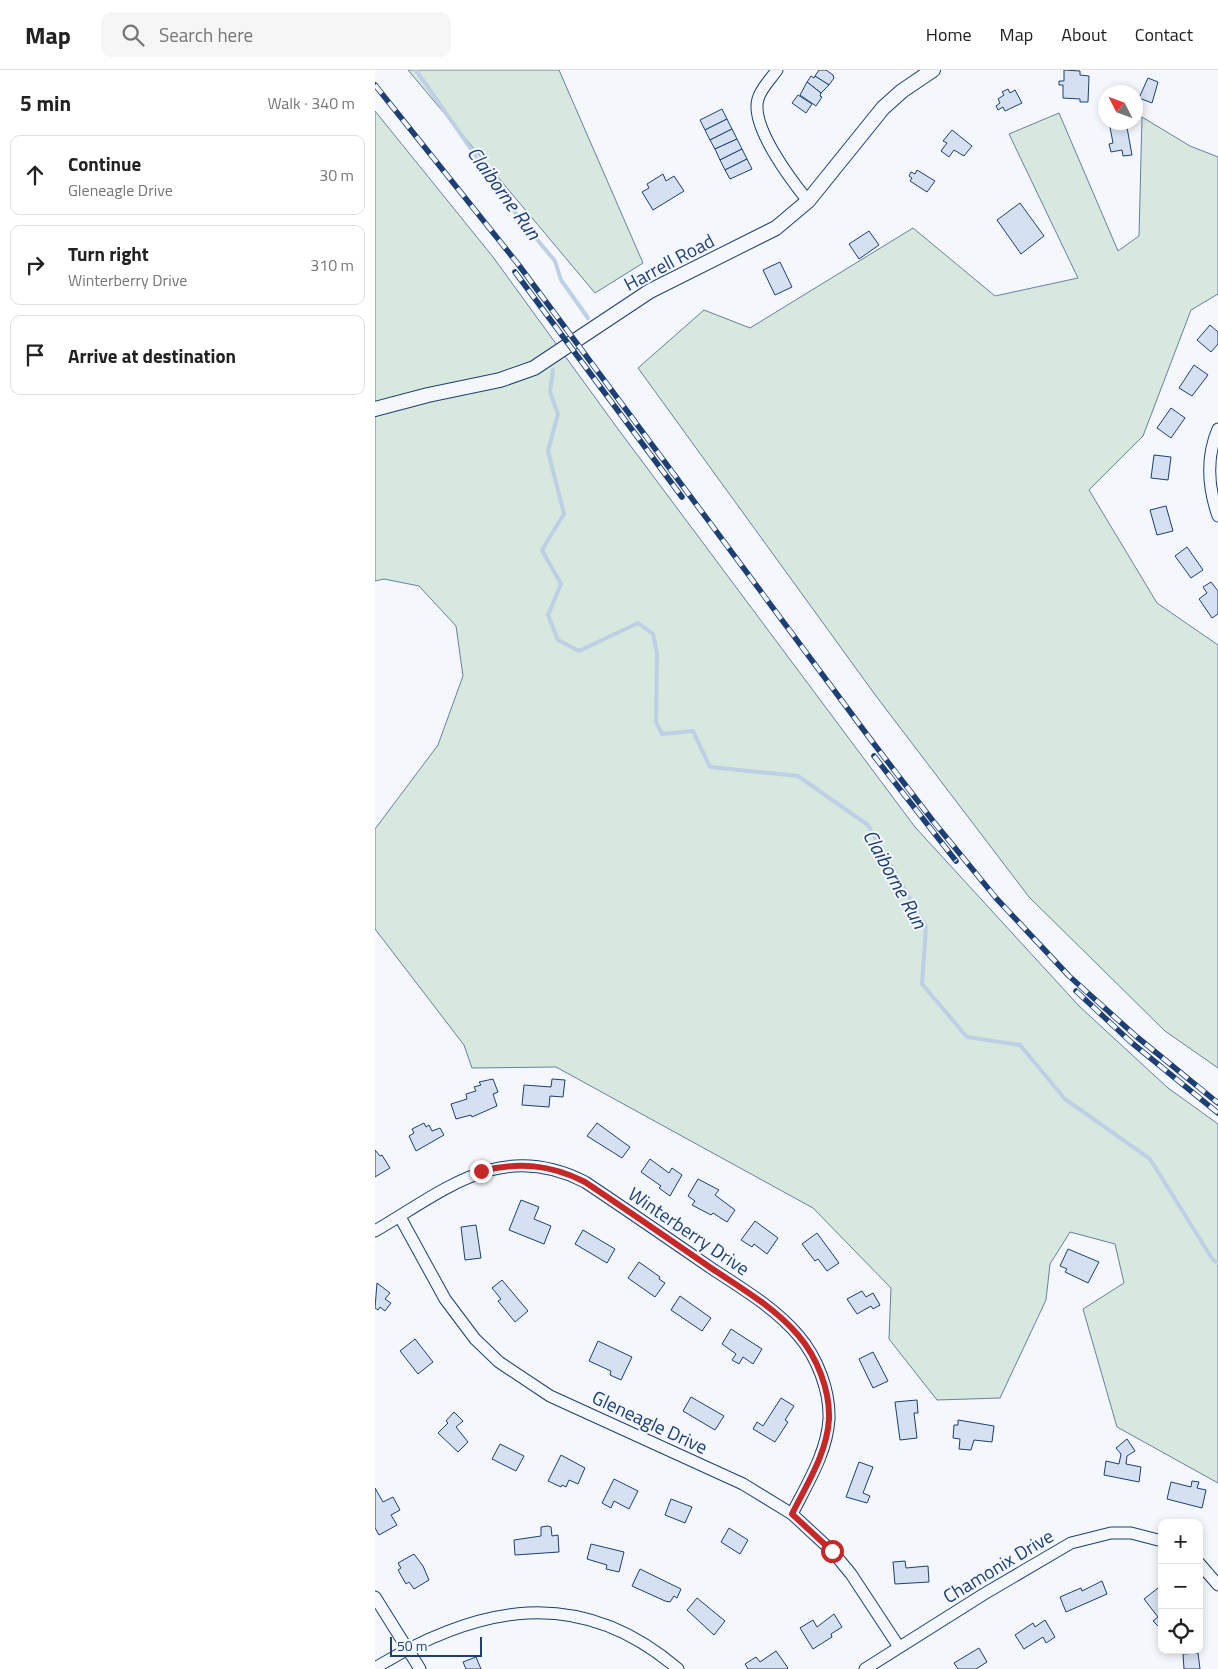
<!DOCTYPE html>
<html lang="en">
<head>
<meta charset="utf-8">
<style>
  body { margin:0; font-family:"Titillium Web",sans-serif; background:#f6f6f6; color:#222 }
  .controls { position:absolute; right:15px; bottom:15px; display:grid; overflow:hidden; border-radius:10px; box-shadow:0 2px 8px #0003 }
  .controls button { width:45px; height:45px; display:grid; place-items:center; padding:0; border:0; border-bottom:1px solid #e0e0e0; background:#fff; color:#222; font:25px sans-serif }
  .compass { position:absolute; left:723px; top:15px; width:45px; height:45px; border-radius:50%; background:#fff; box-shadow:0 2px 8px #0003; rotate:312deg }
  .scale { position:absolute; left:15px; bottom:12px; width:92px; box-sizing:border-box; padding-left:5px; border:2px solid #1d3f73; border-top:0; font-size:14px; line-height:18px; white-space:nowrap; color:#1d3f73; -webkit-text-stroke:4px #f4f7fb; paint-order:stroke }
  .stop { position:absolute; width:15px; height:15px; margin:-11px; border:4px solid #c62828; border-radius:50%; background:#fff }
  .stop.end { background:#c62828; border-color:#fff; box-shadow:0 1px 5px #0008 }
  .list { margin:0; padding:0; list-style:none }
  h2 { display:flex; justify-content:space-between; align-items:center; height:65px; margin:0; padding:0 20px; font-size:21px }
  h2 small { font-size:16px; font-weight:400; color:#767676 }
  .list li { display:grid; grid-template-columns:32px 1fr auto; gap:15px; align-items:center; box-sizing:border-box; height:80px; margin:0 10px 10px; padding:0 10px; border:1px solid #e0e0e0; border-radius:10px }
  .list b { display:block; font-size:19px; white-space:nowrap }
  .list p { margin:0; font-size:16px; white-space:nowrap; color:#767676 }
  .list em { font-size:16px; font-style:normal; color:#767676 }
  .icon { flex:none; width:28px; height:28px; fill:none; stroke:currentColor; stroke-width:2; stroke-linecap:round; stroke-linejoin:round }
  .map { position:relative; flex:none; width:843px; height:1599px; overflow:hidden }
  header { display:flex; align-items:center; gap:30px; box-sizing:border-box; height:70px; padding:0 25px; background:#fff; border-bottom:1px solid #e0e0e0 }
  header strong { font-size:24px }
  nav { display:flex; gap:28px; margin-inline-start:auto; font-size:18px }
  .search { width:350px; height:45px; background:#f6f6f6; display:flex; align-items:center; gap:12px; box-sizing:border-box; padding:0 18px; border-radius:10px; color:#767676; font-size:19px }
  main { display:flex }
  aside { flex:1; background:#fff }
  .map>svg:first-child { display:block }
</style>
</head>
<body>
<header>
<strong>Map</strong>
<div class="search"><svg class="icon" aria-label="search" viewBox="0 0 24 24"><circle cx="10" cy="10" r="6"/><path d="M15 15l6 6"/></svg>Search here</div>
<nav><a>Home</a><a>Map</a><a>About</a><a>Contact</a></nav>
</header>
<main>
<aside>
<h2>5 min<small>Walk · 340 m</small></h2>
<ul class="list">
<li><svg class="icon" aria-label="ahead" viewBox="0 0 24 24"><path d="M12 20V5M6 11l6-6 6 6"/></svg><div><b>Continue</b><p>Gleneagle Drive</p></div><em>30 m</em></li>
<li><svg class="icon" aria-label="right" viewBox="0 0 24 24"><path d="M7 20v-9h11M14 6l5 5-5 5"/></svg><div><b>Turn right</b><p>Winterberry Drive</p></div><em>310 m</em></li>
<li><svg class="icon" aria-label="arrive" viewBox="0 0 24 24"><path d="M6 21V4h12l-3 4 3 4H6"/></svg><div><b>Arrive at destination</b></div></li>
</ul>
</aside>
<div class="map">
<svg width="843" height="1599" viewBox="0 0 843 1599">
  <rect width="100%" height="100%" fill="#f4f7fb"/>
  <g fill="#d7e8df" stroke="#687fa3">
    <polygon points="33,0 184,0 268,193 220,223"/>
    <polygon points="0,41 118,187 243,359 540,757 704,936 793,1018 843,1054 843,1413 742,1357 708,1239 749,1213 740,1174 695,1162 675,1194 671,1230 625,1328 562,1330 514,1269 516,1218 438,1138 181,997 97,998 89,975 0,859 0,759 63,675 88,606 81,556 44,516 9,509 0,511"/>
    <polygon points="684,43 743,181 764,166 767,47 815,76 843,87 843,224 816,240 768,366 714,420 782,533 843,575 843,998 790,961 654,827 501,626 263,298 329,240 375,258 538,158 620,226 703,208 634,64"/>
  </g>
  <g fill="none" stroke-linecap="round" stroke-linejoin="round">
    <g stroke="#bed0e5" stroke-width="4">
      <polyline points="41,0 144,148 180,191 186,210 213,248"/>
      <polyline points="178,300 175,322 183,344 173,381 189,444 167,480 186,514 173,545 183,570 204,581 263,553 278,564 282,584 281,652 287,664 318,661 335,697 423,706 493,755 551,857 547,914 592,967 645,975 690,1029 775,1089 838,1190 843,1193"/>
    </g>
  </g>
  <g fill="#d5e0f0" stroke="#1d3f73">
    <polygon points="444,0 451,0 458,5 459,8 454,15 440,6"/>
    <polygon points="689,0 705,1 705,5 714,6 713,32 705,32 705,29 688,28 688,15 684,15 684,11 689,11"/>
    <polygon points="436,6 439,8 440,6 454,15 446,23 432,12"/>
    <polygon points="773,8 783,12 777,33 764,28"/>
    <polygon points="432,12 446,23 445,26 447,27 441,36 425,25"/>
    <polygon points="633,19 635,23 640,20 647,33 630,41 628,37 623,40 621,36 625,33 623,29 629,25 627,22"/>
    <polygon points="423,25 437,34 431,43 417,33"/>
    <polygon points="347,39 352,49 330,60 325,50"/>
    <polygon points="352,49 357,59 335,70 330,60"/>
    <polygon points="734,52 751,52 757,85 748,86 747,80 736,82 734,74 738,73"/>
    <polygon points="357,59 362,69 340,79 335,70"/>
    <polygon points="577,60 597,76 589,86 579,80 574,87 566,81 572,73 568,71"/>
    <polygon points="362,69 367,79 345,90 340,79"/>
    <polygon points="367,79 372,89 350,100 345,90"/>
    <polygon points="372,89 377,99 355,109 350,100"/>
    <polygon points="542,100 560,111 552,122 535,111 537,108 534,106 536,102 540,104"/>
    <polygon points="288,104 291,111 299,106 309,121 278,140 267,122 274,118 272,114"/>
    <polygon points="645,133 669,166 646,184 622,150"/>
    <polygon points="494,161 504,175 484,189 474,174"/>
    <polygon points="405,192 417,217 400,225 388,200"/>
    <polygon points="835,255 843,262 843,274 836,282 822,270"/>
    <polygon points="819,295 833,305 817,326 804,318"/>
    <polygon points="796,338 810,348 796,368 782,358"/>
    <polygon points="779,385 796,387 793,410 776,408"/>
    <polygon points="791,436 798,461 782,465 775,440"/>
    <polygon points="812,477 828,500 816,508 800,486"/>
    <polygon points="836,512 843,521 843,544 837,548 824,529 832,523 828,517"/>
    <polygon points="118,1009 123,1022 118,1024 122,1036 97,1047 96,1045 81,1049 76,1034 92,1029 91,1024 101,1021 99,1017 106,1015 104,1012"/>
    <polygon points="177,1009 190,1010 188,1027 175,1026 174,1037 147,1035 149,1015 176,1017"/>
    <polygon points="49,1053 51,1057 54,1055 57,1061 65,1058 69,1065 41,1081 34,1066 39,1063 37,1059"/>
    <polygon points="222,1053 255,1077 247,1088 212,1066"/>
    <polygon points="0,1080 5,1086 7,1085 15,1098 0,1107"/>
    <polygon points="275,1089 294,1103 297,1098 307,1105 295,1126 284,1118 286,1116 266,1102"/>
    <polygon points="323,1109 344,1120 340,1125 360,1140 352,1152 338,1143 336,1145 317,1135 320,1131 313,1126"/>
    <polygon points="146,1130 164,1137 159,1149 176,1156 169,1174 134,1160"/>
    <polygon points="380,1151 403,1168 392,1184 379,1174 377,1177 366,1170"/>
    <polygon points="101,1155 106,1188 90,1190 86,1157"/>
    <polygon points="208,1160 240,1179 232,1193 200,1174"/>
    <polygon points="442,1163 464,1193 452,1201 443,1189 440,1191 427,1174"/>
    <polygon points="693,1179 724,1192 713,1213 690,1202 692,1199 685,1196"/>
    <polygon points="264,1192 285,1207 284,1209 290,1213 280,1227 253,1208"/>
    <polygon points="127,1210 153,1241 140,1252 123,1231 126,1229 117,1218"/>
    <polygon points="2,1213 15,1223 10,1229 16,1233 10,1241 5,1237 3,1240 0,1238"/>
    <polygon points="487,1221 491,1227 498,1223 505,1235 498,1239 496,1236 482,1244 472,1229"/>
    <polygon points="305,1226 336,1248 327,1261 296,1240"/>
    <polygon points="356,1259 387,1279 378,1294 368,1287 364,1294 357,1290 361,1284 347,1274"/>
    <polygon points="40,1269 58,1292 43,1304 25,1281"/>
    <polygon points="223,1271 257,1287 246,1310 235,1305 236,1301 214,1291"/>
    <polygon points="498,1282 513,1311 498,1318 484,1289"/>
    <polygon points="316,1327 349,1346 340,1360 308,1341"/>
    <polygon points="406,1328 419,1336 410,1350 413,1352 400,1372 378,1359 382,1352 388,1356"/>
    <polygon points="542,1330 543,1343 539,1343 542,1368 525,1370 520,1332"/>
    <polygon points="79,1342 88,1351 81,1357 93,1372 83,1382 63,1363 73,1353 71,1351"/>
    <polygon points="583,1350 619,1356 617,1372 599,1370 596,1380 584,1379 585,1369 578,1368 579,1355 583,1355"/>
    <polygon points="752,1369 760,1381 752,1386 751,1394 766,1397 764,1412 729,1405 731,1391 744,1394 746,1384 741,1378"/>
    <polygon points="125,1374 149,1386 141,1401 117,1389"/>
    <polygon points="186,1385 210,1398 203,1414 194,1410 191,1417 187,1415 186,1417 173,1411"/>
    <polygon points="484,1392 498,1397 488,1423 495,1426 492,1433 471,1427"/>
    <polygon points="239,1409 263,1421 254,1439 239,1431 236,1438 227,1433"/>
    <polygon points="817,1411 824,1412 822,1418 831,1420 827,1438 792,1429 796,1412 816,1417"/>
    <polygon points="0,1418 8,1432 18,1427 25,1440 16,1445 22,1455 4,1465 0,1458"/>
    <polygon points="296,1429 317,1437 310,1453 290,1445"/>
    <polygon points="173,1456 176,1457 177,1466 183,1465 184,1482 140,1485 139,1470 166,1466 166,1457"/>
    <polygon points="354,1458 373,1470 365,1484 346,1472"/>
    <polygon points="216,1474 249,1482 244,1502 231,1499 232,1495 212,1489"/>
    <polygon points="39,1484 48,1496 54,1510 39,1519 34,1512 31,1514 23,1500 26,1498 23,1493"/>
    <polygon points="530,1491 531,1498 553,1496 554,1512 520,1514 518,1492"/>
    <polygon points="265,1499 306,1519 302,1528 299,1526 295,1532 290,1531 257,1516"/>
    <polygon points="727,1511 732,1524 691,1542 685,1527 706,1518 707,1521"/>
    <polygon points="783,1518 787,1524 787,1555 784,1557 778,1551 783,1547 769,1529"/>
    <polygon points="322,1528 350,1551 339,1565 312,1540"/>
    <polygon points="459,1544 467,1557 456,1564 457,1567 438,1579 425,1558 438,1550 442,1557"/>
    <polygon points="670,1550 680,1567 671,1573 668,1567 649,1579 640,1565 658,1553 660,1557"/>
    <polygon points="604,1578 612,1592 601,1599 583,1599 579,1593"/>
    <polygon points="401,1581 413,1598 412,1599 373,1599 370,1594 381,1587 385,1592"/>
    <polygon points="823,1583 825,1599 809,1599 808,1584"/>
    <polygon points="101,1587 106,1599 91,1599 88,1592"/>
  </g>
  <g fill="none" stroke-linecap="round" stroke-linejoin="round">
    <defs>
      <g id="minor">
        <path d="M402,0c-6,9 -16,18 -19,29 -8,27 33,81 50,102"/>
        <path d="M843,359c-12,28 -10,58 0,87"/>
        <polyline points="25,1147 70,1229 100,1269 124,1292 175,1326 368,1414 417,1444 457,1481 476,1504 524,1577"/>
        <path d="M0,1161c70,-41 126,-92 210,-49 42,28 84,57 126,86 30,20 63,39 87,67 19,22 32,55 31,84 -2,34 -22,65 -37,95"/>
        <polyline points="824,1493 843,1515"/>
        <polyline points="0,1527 45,1599"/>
        <path d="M0,1598c103,-63 204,-84 303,1"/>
        <polyline points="490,1599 609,1524 696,1473 736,1463 756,1463 787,1471"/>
      </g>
      <polyline id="tertiary" points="0,339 53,325 125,310 159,298 275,221 401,158 433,131 508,38 527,21 558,0"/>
    </defs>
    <use href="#minor" stroke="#1d3f73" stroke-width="13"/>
    <use href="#tertiary" stroke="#1d3f73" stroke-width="16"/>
    <use href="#minor" stroke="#f4f7fb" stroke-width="11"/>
    <use href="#tertiary" stroke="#f4f7fb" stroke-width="14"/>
    <defs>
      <g id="rail">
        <polyline points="0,15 143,194 496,670 558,751 621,828 694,906 762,967 843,1033"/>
        <polyline points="140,202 307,427"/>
        <polyline points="499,686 581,791"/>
        <polyline points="701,921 757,973 843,1043"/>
      </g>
    </defs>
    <use href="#rail" stroke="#1d3f73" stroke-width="5.5"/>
    <use href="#rail" stroke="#f4f7fb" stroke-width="4" stroke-dasharray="11" stroke-linecap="butt"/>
  </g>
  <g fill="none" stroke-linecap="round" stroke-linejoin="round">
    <path stroke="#c62828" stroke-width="6" d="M106,1101c37,-9 69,-7 104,11 42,28 84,57 126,86 30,20 63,39 87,67 19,22 32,55 31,84 -2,34 -22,65 -37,95l40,37"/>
  </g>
  <g text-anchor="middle" stroke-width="4" stroke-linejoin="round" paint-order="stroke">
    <g font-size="19" fill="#1d3f73" stroke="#f4f7fb">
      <text transform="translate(294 192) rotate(-28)" y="7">Harrell Road</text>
      <text transform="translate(314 1161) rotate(34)" y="7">Winterberry Drive</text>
      <text transform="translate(275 1352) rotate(25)" y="7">Gleneagle Drive</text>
      <text transform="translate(623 1496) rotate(-31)" y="7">Chamonix Drive</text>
    </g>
    <g font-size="20" font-style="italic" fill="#1d3f73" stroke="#f4f7fb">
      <text transform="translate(129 123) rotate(54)" y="7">Claiborne Run</text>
      <text transform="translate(520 809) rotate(61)" y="7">Claiborne Run</text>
    </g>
  </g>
</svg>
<div class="controls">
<button>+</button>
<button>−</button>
<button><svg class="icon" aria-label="locate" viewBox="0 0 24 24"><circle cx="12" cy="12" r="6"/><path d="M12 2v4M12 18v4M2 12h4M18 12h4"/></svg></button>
</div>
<svg class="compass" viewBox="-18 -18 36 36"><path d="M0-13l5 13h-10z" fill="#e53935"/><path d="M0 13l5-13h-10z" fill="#767676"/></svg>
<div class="scale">50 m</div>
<div class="stop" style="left:457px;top:1481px"></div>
<div class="stop end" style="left:106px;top:1101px"></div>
</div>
</main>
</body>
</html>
